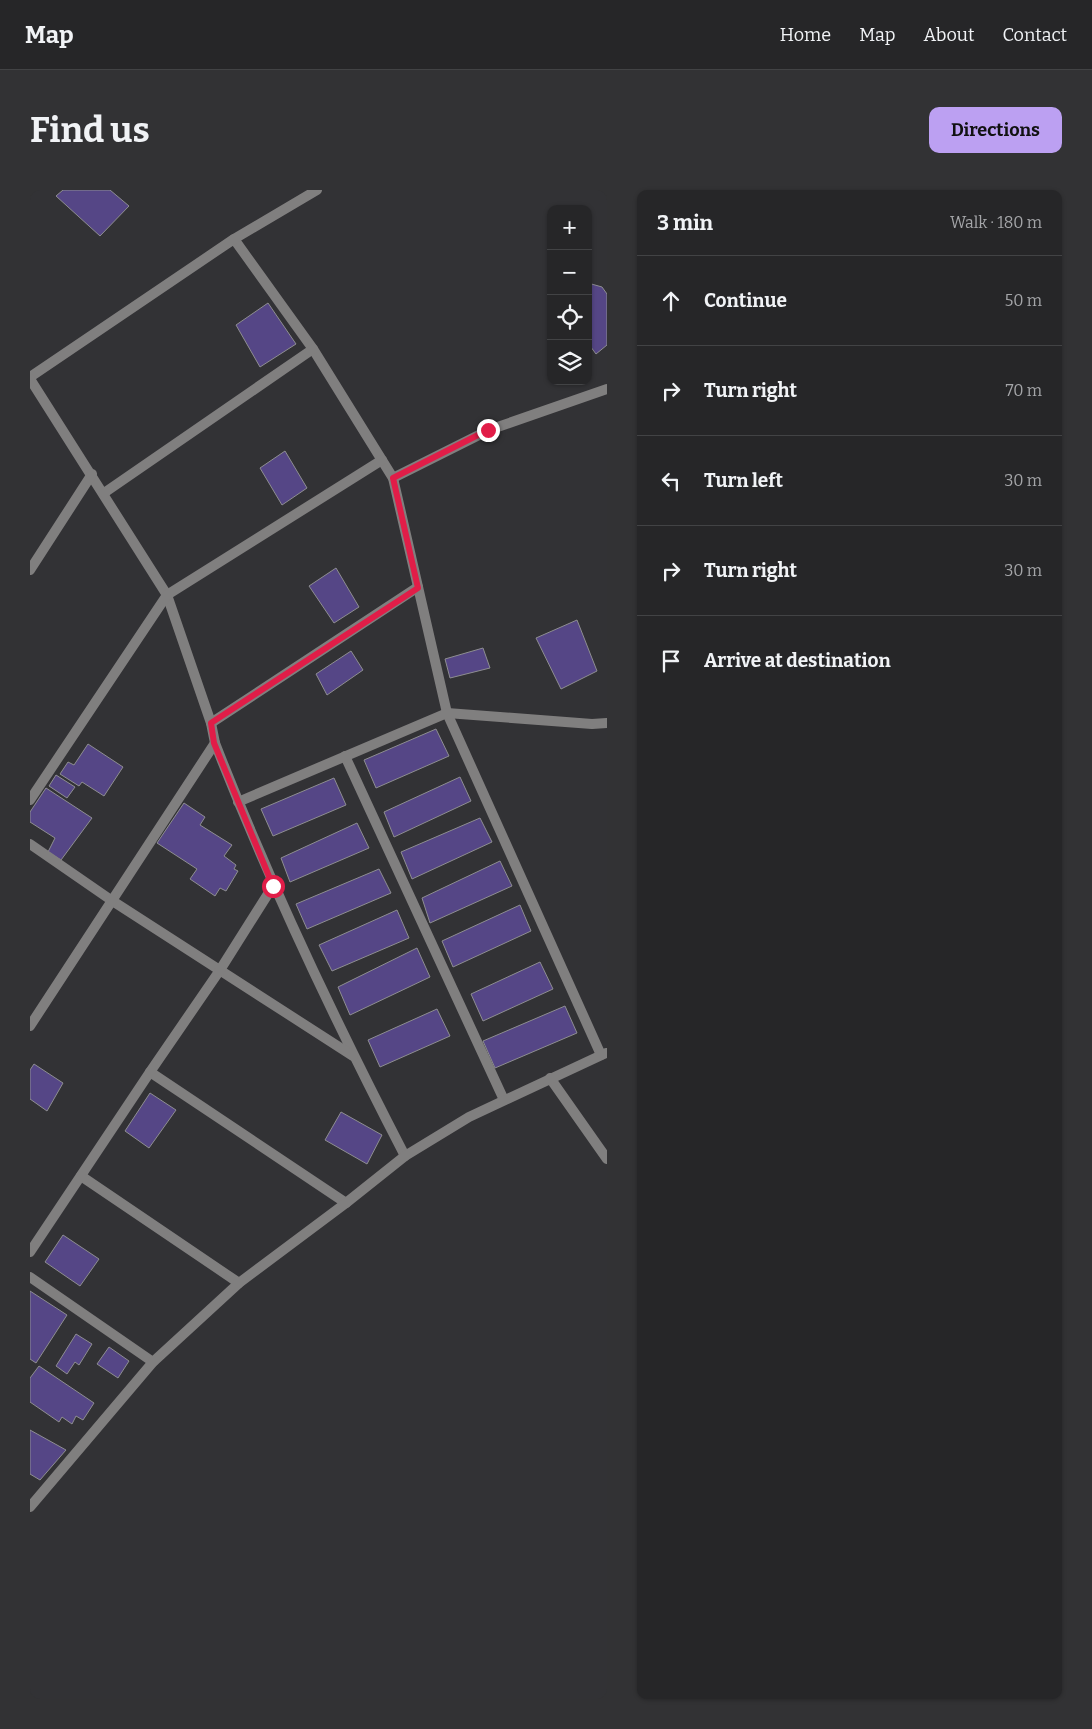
<!DOCTYPE html>
<html lang="en">
<head>
<meta charset="utf-8">
<style>
  body { margin:0; font-family:Bitter,serif; background:#323234; color:#f1f3f6 }
  .controls { position:absolute; right:15px; top:15px; display:grid; overflow:hidden; border-radius:10px; box-shadow:0 1px 4px #0004 }
  .controls button { width:45px; height:45px; display:grid; place-items:center; padding:0; border:0; border-bottom:1px solid #424345; background:#262628; color:#f1f3f6; font:25px sans-serif }
  .stop { position:absolute; width:15px; height:15px; margin:-11px; border:4px solid #e11d48; border-radius:50%; background:#fff }
  .stop.end { background:#e11d48; border-color:#fff; box-shadow:0 1px 5px #0008 }
  .list { margin:0; padding:0; list-style:none }
  h2 { display:flex; justify-content:space-between; align-items:center; height:65px; margin:0; padding:0 20px; font-size:21px }
  h2 small { font-size:16px; font-weight:400; color:#a4a5a8 }
  .list li { display:grid; grid-template-columns:32px 1fr auto; gap:15px; align-items:center; box-sizing:border-box; height:90px; padding:0 20px; border-top:1px solid #424345 }
  .list b { display:block; font-size:19px; white-space:nowrap }
  .list em { font-size:16px; font-style:normal; color:#a4a5a8 }
  .icon { flex:none; width:28px; height:28px; fill:none; stroke:currentColor; stroke-width:2; stroke-linecap:round; stroke-linejoin:round }
  .map { position:relative; flex:none; width:577px; height:1509px; overflow:hidden; border-radius:10px }
  header { display:flex; align-items:center; gap:30px; box-sizing:border-box; height:70px; padding:0 25px; background:#262628; border-bottom:1px solid #424345 }
  header strong { font-size:24px }
  nav { display:flex; gap:28px; margin-inline-start:auto; font-size:18px }
  .intro { display:flex; align-items:center; justify-content:space-between; box-sizing:border-box; height:120px; padding:0 30px }
  h1 { margin:0; font-size:35px }
  .button { padding:12px 22px; border-radius:10px; background:#bca0f2; color:#111; font-size:18px; font-weight:700 }
  main { display:flex; gap:30px; padding:0 30px }
  aside { flex:1; background:#262628; border-radius:10px; box-shadow:0 1px 4px #0004 }
  .map>svg:first-child { display:block }
</style>
</head>
<body>
<header>
<strong>Map</strong>
<nav><a>Home</a><a>Map</a><a>About</a><a>Contact</a></nav>
</header>
<div class="intro"><h1>Find us</h1><a class="button">Directions</a></div>
<main>
<div class="map">
<svg width="577" height="1509" viewBox="0 0 577 1509">
  <rect width="100%" height="100%" fill="#323235"/>
  <g fill="#554686" stroke="#8e8e91">
    <polygon points="33,0 80,0 99,16 70,46 26,6"/>
    <polygon points="558,93 572,97 577,104 577,155 566,164 558,153"/>
    <polygon points="238,113 266,154 230,177 206,135"/>
    <polygon points="255,261 277,298 252,315 230,278"/>
    <polygon points="306,378 329,417 304,433 279,396"/>
    <polygon points="547,430 567,481 531,499 506,448"/>
    <polygon points="453,458 460,478 420,488 415,469"/>
    <polygon points="321,461 333,480 297,505 286,484"/>
    <polygon points="406,539 419,566 346,598 334,570"/>
    <polygon points="58,554 93,577 74,606 52,592 49,596 30,584 38,572 44,575"/>
    <polygon points="26,585 45,597 37,608 19,596"/>
    <polygon points="430,587 441,611 364,647 354,622"/>
    <polygon points="304,588 316,615 243,646 231,619"/>
    <polygon points="16,598 62,628 31,670 18,662 25,648 0,632 0,622"/>
    <polygon points="154,613 175,627 170,635 202,655 194,666 206,675 204,679 208,681 196,701 190,698 185,706 160,689 167,679 127,653"/>
    <polygon points="450,628 462,652 382,689 371,662"/>
    <polygon points="327,633 339,658 260,692 251,668"/>
    <polygon points="470,671 482,696 400,733 392,708"/>
    <polygon points="349,679 361,703 277,739 266,714"/>
    <polygon points="490,715 501,741 423,777 412,751"/>
    <polygon points="367,720 379,748 302,781 289,755"/>
    <polygon points="387,758 400,787 320,825 308,797"/>
    <polygon points="510,772 523,799 453,831 441,804"/>
    <polygon points="535,816 547,843 465,878 453,851"/>
    <polygon points="407,819 420,846 350,877 338,850"/>
    <polygon points="4,874 33,893 17,921 0,909 0,880"/>
    <polygon points="120,903 146,920 119,958 95,941"/>
    <polygon points="311,922 352,945 337,974 295,950"/>
    <polygon points="33,1045 69,1069 50,1096 15,1072"/>
    <polygon points="0,1101 37,1125 6,1173 0,1169"/>
    <polygon points="46,1144 62,1154 49,1175 45,1172 37,1184 26,1176"/>
    <polygon points="79,1157 99,1171 88,1188 67,1174"/>
    <polygon points="9,1176 64,1213 53,1230 46,1226 42,1234 32,1227 29,1232 0,1212 0,1188"/>
    <polygon points="0,1240 36,1260 10,1290 0,1284"/>
  </g>
  <g fill="none" stroke-linecap="round" stroke-linejoin="round">
    <g stroke="#807f7f" stroke-width="10">
      <polyline points="204,49 283,159 363,288 417,523 571,865"/>
      <polyline points="0,187 204,49 287,0"/>
      <path d="M0,189l137,216 44,128 4,20c55,141 120,278 190,413"/>
      <polyline points="363,288 459,240 577,199"/>
      <polyline points="74,303 283,159"/>
      <polyline points="0,380 62,284"/>
      <polyline points="181,533 388,397"/>
      <polyline points="315,566 474,910"/>
      <polyline points="0,610 137,405 352,270"/>
      <polyline points="208,612 417,523 562,534 577,533"/>
      <polyline points="0,654 81,710 323,866"/>
      <polyline points="0,836 185,553"/>
      <polyline points="120,882 316,1013"/>
      <polyline points="520,888 577,969"/>
      <polyline points="51,986 209,1093"/>
      <polyline points="0,1062 120,882 190,780 243,696"/>
      <polyline points="0,1087 123,1172"/>
      <polyline points="0,1317 123,1172 209,1093 316,1013 375,966 439,927 576,863"/>
    </g>
  </g>
  <g fill="none" stroke-linecap="round" stroke-linejoin="round">
    <polyline stroke="#e11d48" stroke-width="6" points="243,696 184,553 181,533 388,398 363,288 458,240"/>
  </g>
</svg>
<div class="controls">
<button>+</button>
<button>−</button>
<button><svg class="icon" aria-label="locate" viewBox="0 0 24 24"><circle cx="12" cy="12" r="6"/><path d="M12 2v4M12 18v4M2 12h4M18 12h4"/></svg></button>
<button><svg class="icon" aria-label="layers" viewBox="0 0 24 24"><path d="M12 4l9 5-9 5-9-5zM3 14l9 5 9-5"/></svg></button>
</div>
<div class="stop" style="left:243px;top:696px"></div>
<div class="stop end" style="left:458px;top:240px"></div>
</div>
<aside>
<h2>3 min<small>Walk · 180 m</small></h2>
<ul class="list">
<li><svg class="icon" aria-label="ahead" viewBox="0 0 24 24"><path d="M12 20V5M6 11l6-6 6 6"/></svg><div><b>Continue</b></div><em>50 m</em></li>
<li><svg class="icon" aria-label="right" viewBox="0 0 24 24"><path d="M7 20v-9h11M14 6l5 5-5 5"/></svg><div><b>Turn right</b></div><em>70 m</em></li>
<li><svg class="icon" aria-label="left" viewBox="0 0 24 24"><path d="M17 20v-9H6M10 6l-5 5 5 5"/></svg><div><b>Turn left</b></div><em>30 m</em></li>
<li><svg class="icon" aria-label="right" viewBox="0 0 24 24"><path d="M7 20v-9h11M14 6l5 5-5 5"/></svg><div><b>Turn right</b></div><em>30 m</em></li>
<li><svg class="icon" aria-label="arrive" viewBox="0 0 24 24"><path d="M6 21V4h12l-3 4 3 4H6"/></svg><div><b>Arrive at destination</b></div></li>
</ul>
</aside>
</main>
</body>
</html>
